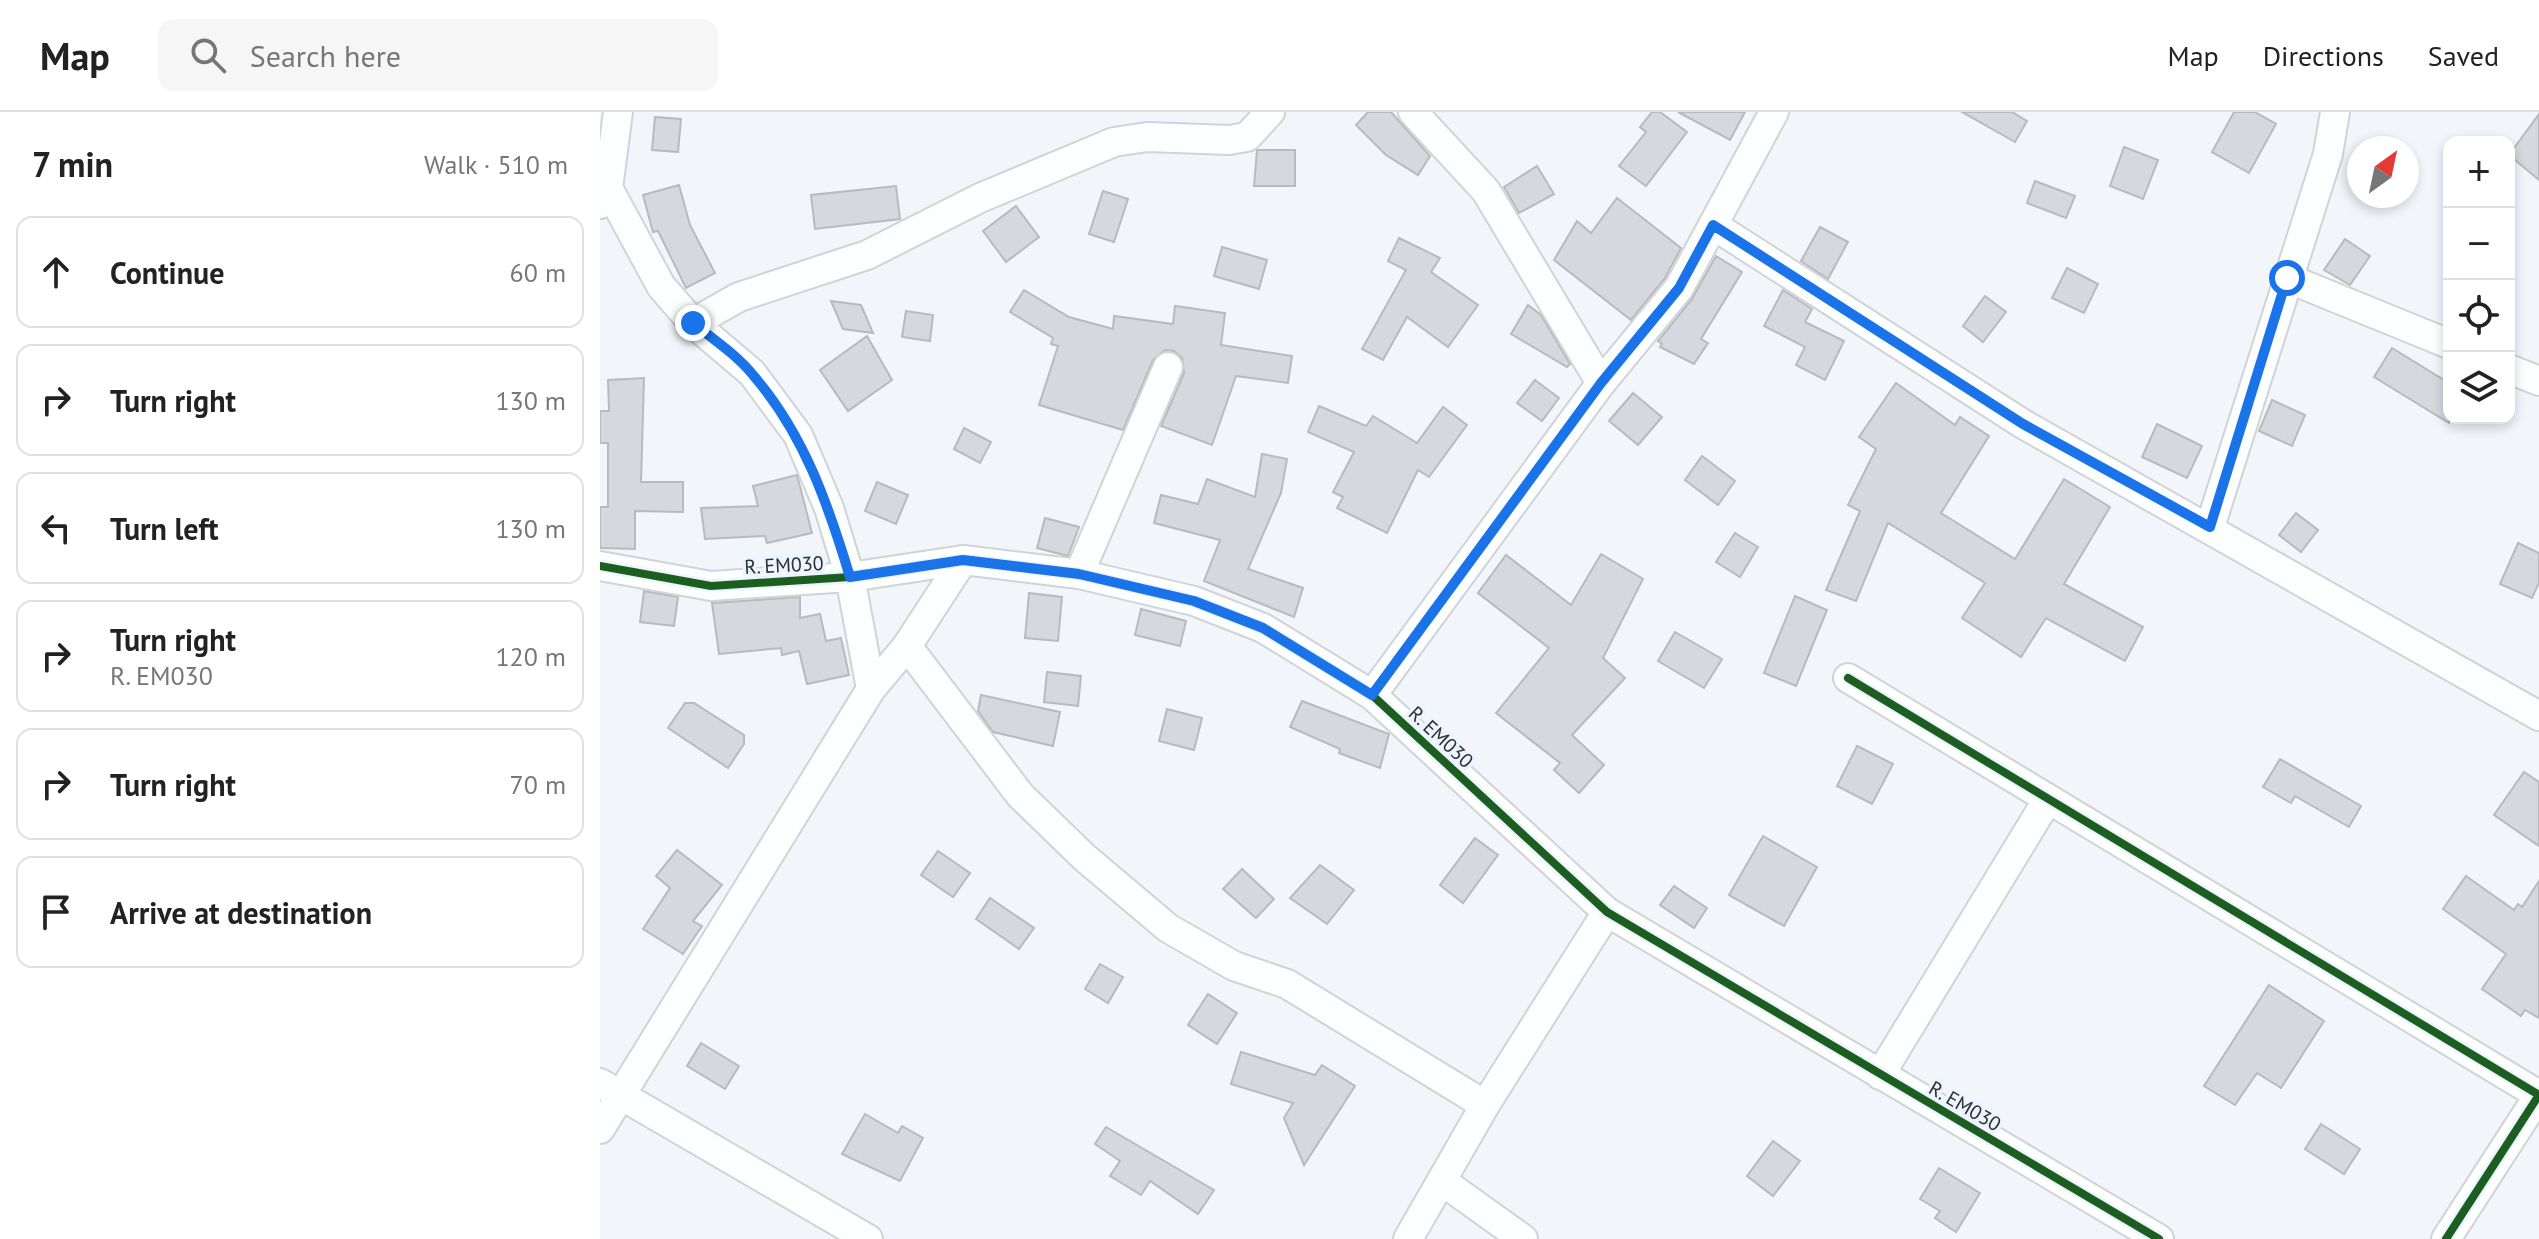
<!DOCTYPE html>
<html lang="en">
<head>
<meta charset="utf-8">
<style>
  body { margin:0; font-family:"PT Sans",sans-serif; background:#f6f6f6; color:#222 }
  .controls { position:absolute; right:24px; top:24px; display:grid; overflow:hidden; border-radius:16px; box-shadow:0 4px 12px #0003 }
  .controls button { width:72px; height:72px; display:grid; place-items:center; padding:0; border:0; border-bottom:2px solid #e0e0e0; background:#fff; color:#222; font:40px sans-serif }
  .compass { position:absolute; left:1747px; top:24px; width:72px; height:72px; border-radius:50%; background:#fff; box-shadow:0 4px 12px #0003; rotate:33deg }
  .stop { position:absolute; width:24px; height:24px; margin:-18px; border:6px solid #1a73e8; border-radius:50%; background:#fff }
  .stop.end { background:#1a73e8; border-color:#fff; box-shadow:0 2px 8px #0008 }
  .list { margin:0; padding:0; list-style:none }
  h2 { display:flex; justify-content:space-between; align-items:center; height:104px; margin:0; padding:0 32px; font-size:34px }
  h2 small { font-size:26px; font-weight:400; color:#767676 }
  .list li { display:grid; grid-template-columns:52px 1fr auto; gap:24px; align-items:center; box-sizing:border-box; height:112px; margin:0 16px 16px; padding:0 16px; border:2px solid #e0e0e0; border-radius:16px }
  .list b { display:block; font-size:30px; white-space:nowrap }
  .list p { margin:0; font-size:26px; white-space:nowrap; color:#767676 }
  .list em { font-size:26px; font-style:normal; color:#767676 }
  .icon { flex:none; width:44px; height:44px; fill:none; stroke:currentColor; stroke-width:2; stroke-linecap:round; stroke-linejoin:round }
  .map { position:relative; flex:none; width:1939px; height:1127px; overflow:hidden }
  header { display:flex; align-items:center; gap:48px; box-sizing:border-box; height:112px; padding:0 40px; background:#fff; border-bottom:2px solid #e0e0e0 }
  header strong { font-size:38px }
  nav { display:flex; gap:44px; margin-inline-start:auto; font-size:28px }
  .search { width:560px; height:72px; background:#f6f6f6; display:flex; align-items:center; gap:20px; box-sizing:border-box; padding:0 28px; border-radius:16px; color:#767676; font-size:30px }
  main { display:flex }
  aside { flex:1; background:#fff }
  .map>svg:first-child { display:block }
</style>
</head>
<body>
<header>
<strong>Map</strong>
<div class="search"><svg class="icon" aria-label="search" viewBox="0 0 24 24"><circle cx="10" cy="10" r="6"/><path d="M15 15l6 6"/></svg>Search here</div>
<nav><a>Map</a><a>Directions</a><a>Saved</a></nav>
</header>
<main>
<aside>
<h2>7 min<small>Walk · 510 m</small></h2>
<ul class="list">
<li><svg class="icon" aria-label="ahead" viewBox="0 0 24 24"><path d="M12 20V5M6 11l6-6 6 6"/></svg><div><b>Continue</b></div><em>60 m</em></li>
<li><svg class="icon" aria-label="right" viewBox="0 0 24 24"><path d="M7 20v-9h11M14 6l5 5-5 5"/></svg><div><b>Turn right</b></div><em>130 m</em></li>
<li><svg class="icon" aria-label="left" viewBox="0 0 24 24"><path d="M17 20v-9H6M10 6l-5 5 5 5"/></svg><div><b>Turn left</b></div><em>130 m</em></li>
<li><svg class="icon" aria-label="right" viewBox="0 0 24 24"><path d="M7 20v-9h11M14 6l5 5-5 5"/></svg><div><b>Turn right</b><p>R. EM030</p></div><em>120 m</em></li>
<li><svg class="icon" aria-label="right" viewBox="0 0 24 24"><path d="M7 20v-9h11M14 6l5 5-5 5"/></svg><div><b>Turn right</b></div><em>70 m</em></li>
<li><svg class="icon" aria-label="arrive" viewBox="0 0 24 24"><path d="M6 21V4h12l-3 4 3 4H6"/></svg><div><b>Arrive at destination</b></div></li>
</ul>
</aside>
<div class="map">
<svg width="1939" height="1127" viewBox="0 0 1939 1127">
  <rect width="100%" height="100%" fill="#f2f5fa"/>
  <g fill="#d7d8dd" stroke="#b8babe" stroke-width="2">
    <polygon points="768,0 791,0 830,44 818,63 786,43 756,13"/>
    <polygon points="1052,0 1060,0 1087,20 1046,74 1019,54 1046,20 1040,15"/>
    <polygon points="1078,0 1145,0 1130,28"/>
    <polygon points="1362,0 1412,0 1427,9 1415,30"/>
    <polygon points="1634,0 1655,0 1676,12 1649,61 1612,40"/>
    <polygon points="1939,2 1939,68 1909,43"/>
    <polygon points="55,5 81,7 78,40 52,38"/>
    <polygon points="1524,35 1558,48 1543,87 1510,74"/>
    <polygon points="657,38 695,38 695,74 654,74"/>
    <polygon points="937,54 954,82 919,101 904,75"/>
    <polygon points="1435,69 1475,84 1466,106 1427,91"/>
    <polygon points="79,73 90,113 115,161 86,176 58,119 53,120 43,83"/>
    <polygon points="296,74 300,107 215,117 211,83"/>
    <polygon points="503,79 528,87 514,130 489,122"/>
    <polygon points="1017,86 1081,136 1065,166 1031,208 954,148 977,109 991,121"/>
    <polygon points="416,94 439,125 406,150 383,119"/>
    <polygon points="1220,115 1248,130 1228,167 1201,149"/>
    <polygon points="799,126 840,146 831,160 878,193 848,235 807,205 783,248 762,237 806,158 788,149"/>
    <polygon points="1745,127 1770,144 1750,173 1724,158"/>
    <polygon points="622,135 667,148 659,177 614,164"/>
    <polygon points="1116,144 1142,160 1101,227 1108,231 1094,252 1060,235 1062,232 1058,229 1092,187"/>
    <polygon points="1467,156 1498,172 1484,201 1452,186"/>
    <polygon points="424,178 469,205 513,217 514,204 573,212 575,194 625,201 621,233 692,244 688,271 636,264 612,333 561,314 584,261 582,246 574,239 565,238 553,248 523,318 439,293 458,234 451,232 453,226 410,200"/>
    <polygon points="1183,178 1212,197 1205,210 1244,229 1225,268 1196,253 1205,235 1164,214"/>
    <polygon points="1385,184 1406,200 1383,230 1363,214"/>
    <polygon points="231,189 261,193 273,221 243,217"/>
    <polygon points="928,193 941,203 970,252 967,255 911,222"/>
    <polygon points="306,199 333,203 330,229 302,225"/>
    <polygon points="267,224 292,268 248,299 220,258"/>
    <polygon points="1792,236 1849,271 1849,311 1774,265"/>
    <polygon points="44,266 41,370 83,370 83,400 35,399 35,437 0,436 0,395 8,395 8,331 0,331 0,299 9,299 8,268"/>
    <polygon points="935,268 959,286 942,309 917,291"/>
    <polygon points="1296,271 1355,313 1360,305 1389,324 1341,401 1415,447 1464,367 1510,395 1464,472 1543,515 1525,549 1446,506 1421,545 1362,506 1385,471 1288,411 1256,489 1226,478 1260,399 1248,393 1276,337 1259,325"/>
    <polygon points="1033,281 1062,305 1038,333 1009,309"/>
    <polygon points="1672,288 1705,303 1692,334 1659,319"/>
    <polygon points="719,294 766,314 773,304 817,331 843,295 867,313 829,365 818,358 787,421 737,396 743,385 733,380 754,340 708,320"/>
    <polygon points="1557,312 1602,334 1587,366 1542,345"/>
    <polygon points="364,316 391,330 380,351 354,337"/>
    <polygon points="662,342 687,347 681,381 648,457 703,476 694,505 604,469 620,428 554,411 561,383 598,392 607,367 655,385"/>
    <polygon points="1102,344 1135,369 1118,393 1085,368"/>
    <polygon points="197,363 212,421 167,431 165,424 105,427 101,396 158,394 153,374"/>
    <polygon points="277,370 308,383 296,412 265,399"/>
    <polygon points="1696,401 1718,418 1701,440 1679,423"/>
    <polygon points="445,406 479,415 468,444 437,436"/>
    <polygon points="1135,421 1158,435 1140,465 1116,450"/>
    <polygon points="1918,431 1939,441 1939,471 1932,486 1900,472"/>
    <polygon points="1001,442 1043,467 1003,546 1025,566 972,623 1004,653 979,681 954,658 960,651 896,601 949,536 878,481 906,443 971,493"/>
    <polygon points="44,479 78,485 74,514 40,510"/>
    <polygon points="429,481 462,485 458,529 425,526"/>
    <polygon points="1195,484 1227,498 1196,574 1164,561"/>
    <polygon points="200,485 200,506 220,502 226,529 241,526 249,563 207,572 199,539 182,543 181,536 119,542 112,491"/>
    <polygon points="541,497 586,509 580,534 535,523"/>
    <polygon points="1075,520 1122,547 1104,576 1058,549"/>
    <polygon points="447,560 481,564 478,594 444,590"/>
    <polygon points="381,583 460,600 453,634 393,620 378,599"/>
    <polygon points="702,589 789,622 780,656 739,641 740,637 690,615"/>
    <polygon points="85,591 94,591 144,623 144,632 128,656 68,616"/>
    <polygon points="567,597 602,606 594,638 559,629"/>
    <polygon points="1257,634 1293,652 1272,692 1237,674"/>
    <polygon points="1680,647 1761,694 1749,715 1695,684 1691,691 1663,675"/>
    <polygon points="1924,660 1939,670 1939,734 1894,703"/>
    <polygon points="1163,724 1217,755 1184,814 1129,783"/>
    <polygon points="875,726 898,743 863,791 840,773"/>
    <polygon points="77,738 122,773 93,809 102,814 83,842 43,817 70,776 56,764"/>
    <polygon points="338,739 370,761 353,785 321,763"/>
    <polygon points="720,753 754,778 727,812 690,786"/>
    <polygon points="642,757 674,787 656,806 623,777"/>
    <polygon points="1866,764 1914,798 1918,792 1922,795 1939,769 1939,906 1925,898 1921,904 1882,877 1906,842 1843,797"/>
    <polygon points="1074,774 1107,796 1094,816 1060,793"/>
    <polygon points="390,786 434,816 419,837 376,807"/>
    <polygon points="500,852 523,865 508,891 485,877"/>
    <polygon points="1669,873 1724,909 1681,976 1657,961 1635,993 1604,974"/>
    <polygon points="608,882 637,901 617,932 588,913"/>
    <polygon points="101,931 139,954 125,977 87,954"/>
    <polygon points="641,940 715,963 722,953 755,974 704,1053 684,1006 693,991 631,972"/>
    <polygon points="265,1002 298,1021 302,1014 323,1026 300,1069 242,1042"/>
    <polygon points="1721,1012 1760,1037 1744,1062 1705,1037"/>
    <polygon points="506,1015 614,1078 598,1102 550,1069 541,1083 510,1064 520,1049 495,1032"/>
    <polygon points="1173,1029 1200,1049 1173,1084 1147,1064"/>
    <polygon points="1339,1056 1380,1081 1356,1120 1335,1106 1340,1099 1320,1087"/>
  </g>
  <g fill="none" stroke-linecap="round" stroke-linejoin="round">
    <defs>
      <g id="street">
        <polyline points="813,0 886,79 1001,271"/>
        <polyline points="8,76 61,174 93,211 152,261 198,323 229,396 250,465 271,577"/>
        <polyline points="0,92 8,76 18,0"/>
        <polyline points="1113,113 1423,312 1939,604"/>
        <polyline points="1687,166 1849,232"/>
        <polyline points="93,211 139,185 267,143 380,86 514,30 547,25 629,28 647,25 670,0"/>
        <polyline points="1909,257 1939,269"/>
        <polyline points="1610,415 1728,42 1735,0"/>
        <polyline points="0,454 111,474 250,465 363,448 479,462 594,489 663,516 772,583 1007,800 1559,1127"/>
        <polyline points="479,462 568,255"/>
        <polyline points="307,534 420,683 484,745 568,816 634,854 687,872 885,993"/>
        <polyline points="1248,566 1939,983 1846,1127"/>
        <polyline points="772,583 1001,271 1079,176 1174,0"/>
        <polyline points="1280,963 1448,687"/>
        <polyline points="0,971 268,1127"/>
        <polyline points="0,1017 271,577 307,534 363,448"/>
        <polyline points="842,1069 923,1127"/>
        <polyline points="808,1127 885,993 1007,800"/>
      </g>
    </defs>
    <use href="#street" stroke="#d0d3d7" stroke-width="32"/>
    <use href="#street" stroke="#fdfefe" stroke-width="28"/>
    <defs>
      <g id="cycleway">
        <polyline points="0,454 111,474 250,465 363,448 479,462 594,489 663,516 772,583 1007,800 1559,1127"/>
        <polyline points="1248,566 1939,983 1846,1127"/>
      </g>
    </defs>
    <use href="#cycleway" stroke="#eef4fd" stroke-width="13"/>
    <use href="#cycleway" stroke="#1b5e20" stroke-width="8"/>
  </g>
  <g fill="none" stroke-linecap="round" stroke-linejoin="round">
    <path stroke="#1a73e8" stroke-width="10" d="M93,211c20,16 44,32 60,52 51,59 75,129 97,202l113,-17 116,14 115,27 69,27 109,67 229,-312 78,-95 34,-63 310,199 187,103 77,-249"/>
  </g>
  <g text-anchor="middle" stroke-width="7" stroke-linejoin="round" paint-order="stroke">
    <g font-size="20" fill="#2c2f33" stroke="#eef4fd">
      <text transform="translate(184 453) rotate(-3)" y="7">R. EM030</text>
      <text transform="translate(841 625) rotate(43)" y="7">R. EM030</text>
      <text transform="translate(1365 994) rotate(30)" y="7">R. EM030</text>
    </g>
  </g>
</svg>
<div class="controls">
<button>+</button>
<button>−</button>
<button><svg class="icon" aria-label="locate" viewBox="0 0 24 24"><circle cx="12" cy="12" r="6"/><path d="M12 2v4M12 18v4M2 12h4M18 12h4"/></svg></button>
<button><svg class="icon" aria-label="layers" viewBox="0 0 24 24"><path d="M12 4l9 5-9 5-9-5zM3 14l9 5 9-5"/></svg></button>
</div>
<svg class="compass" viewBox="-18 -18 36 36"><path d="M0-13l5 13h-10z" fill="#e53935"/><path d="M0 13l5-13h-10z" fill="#767676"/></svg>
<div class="stop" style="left:1687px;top:166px"></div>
<div class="stop end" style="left:93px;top:211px"></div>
</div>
</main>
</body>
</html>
